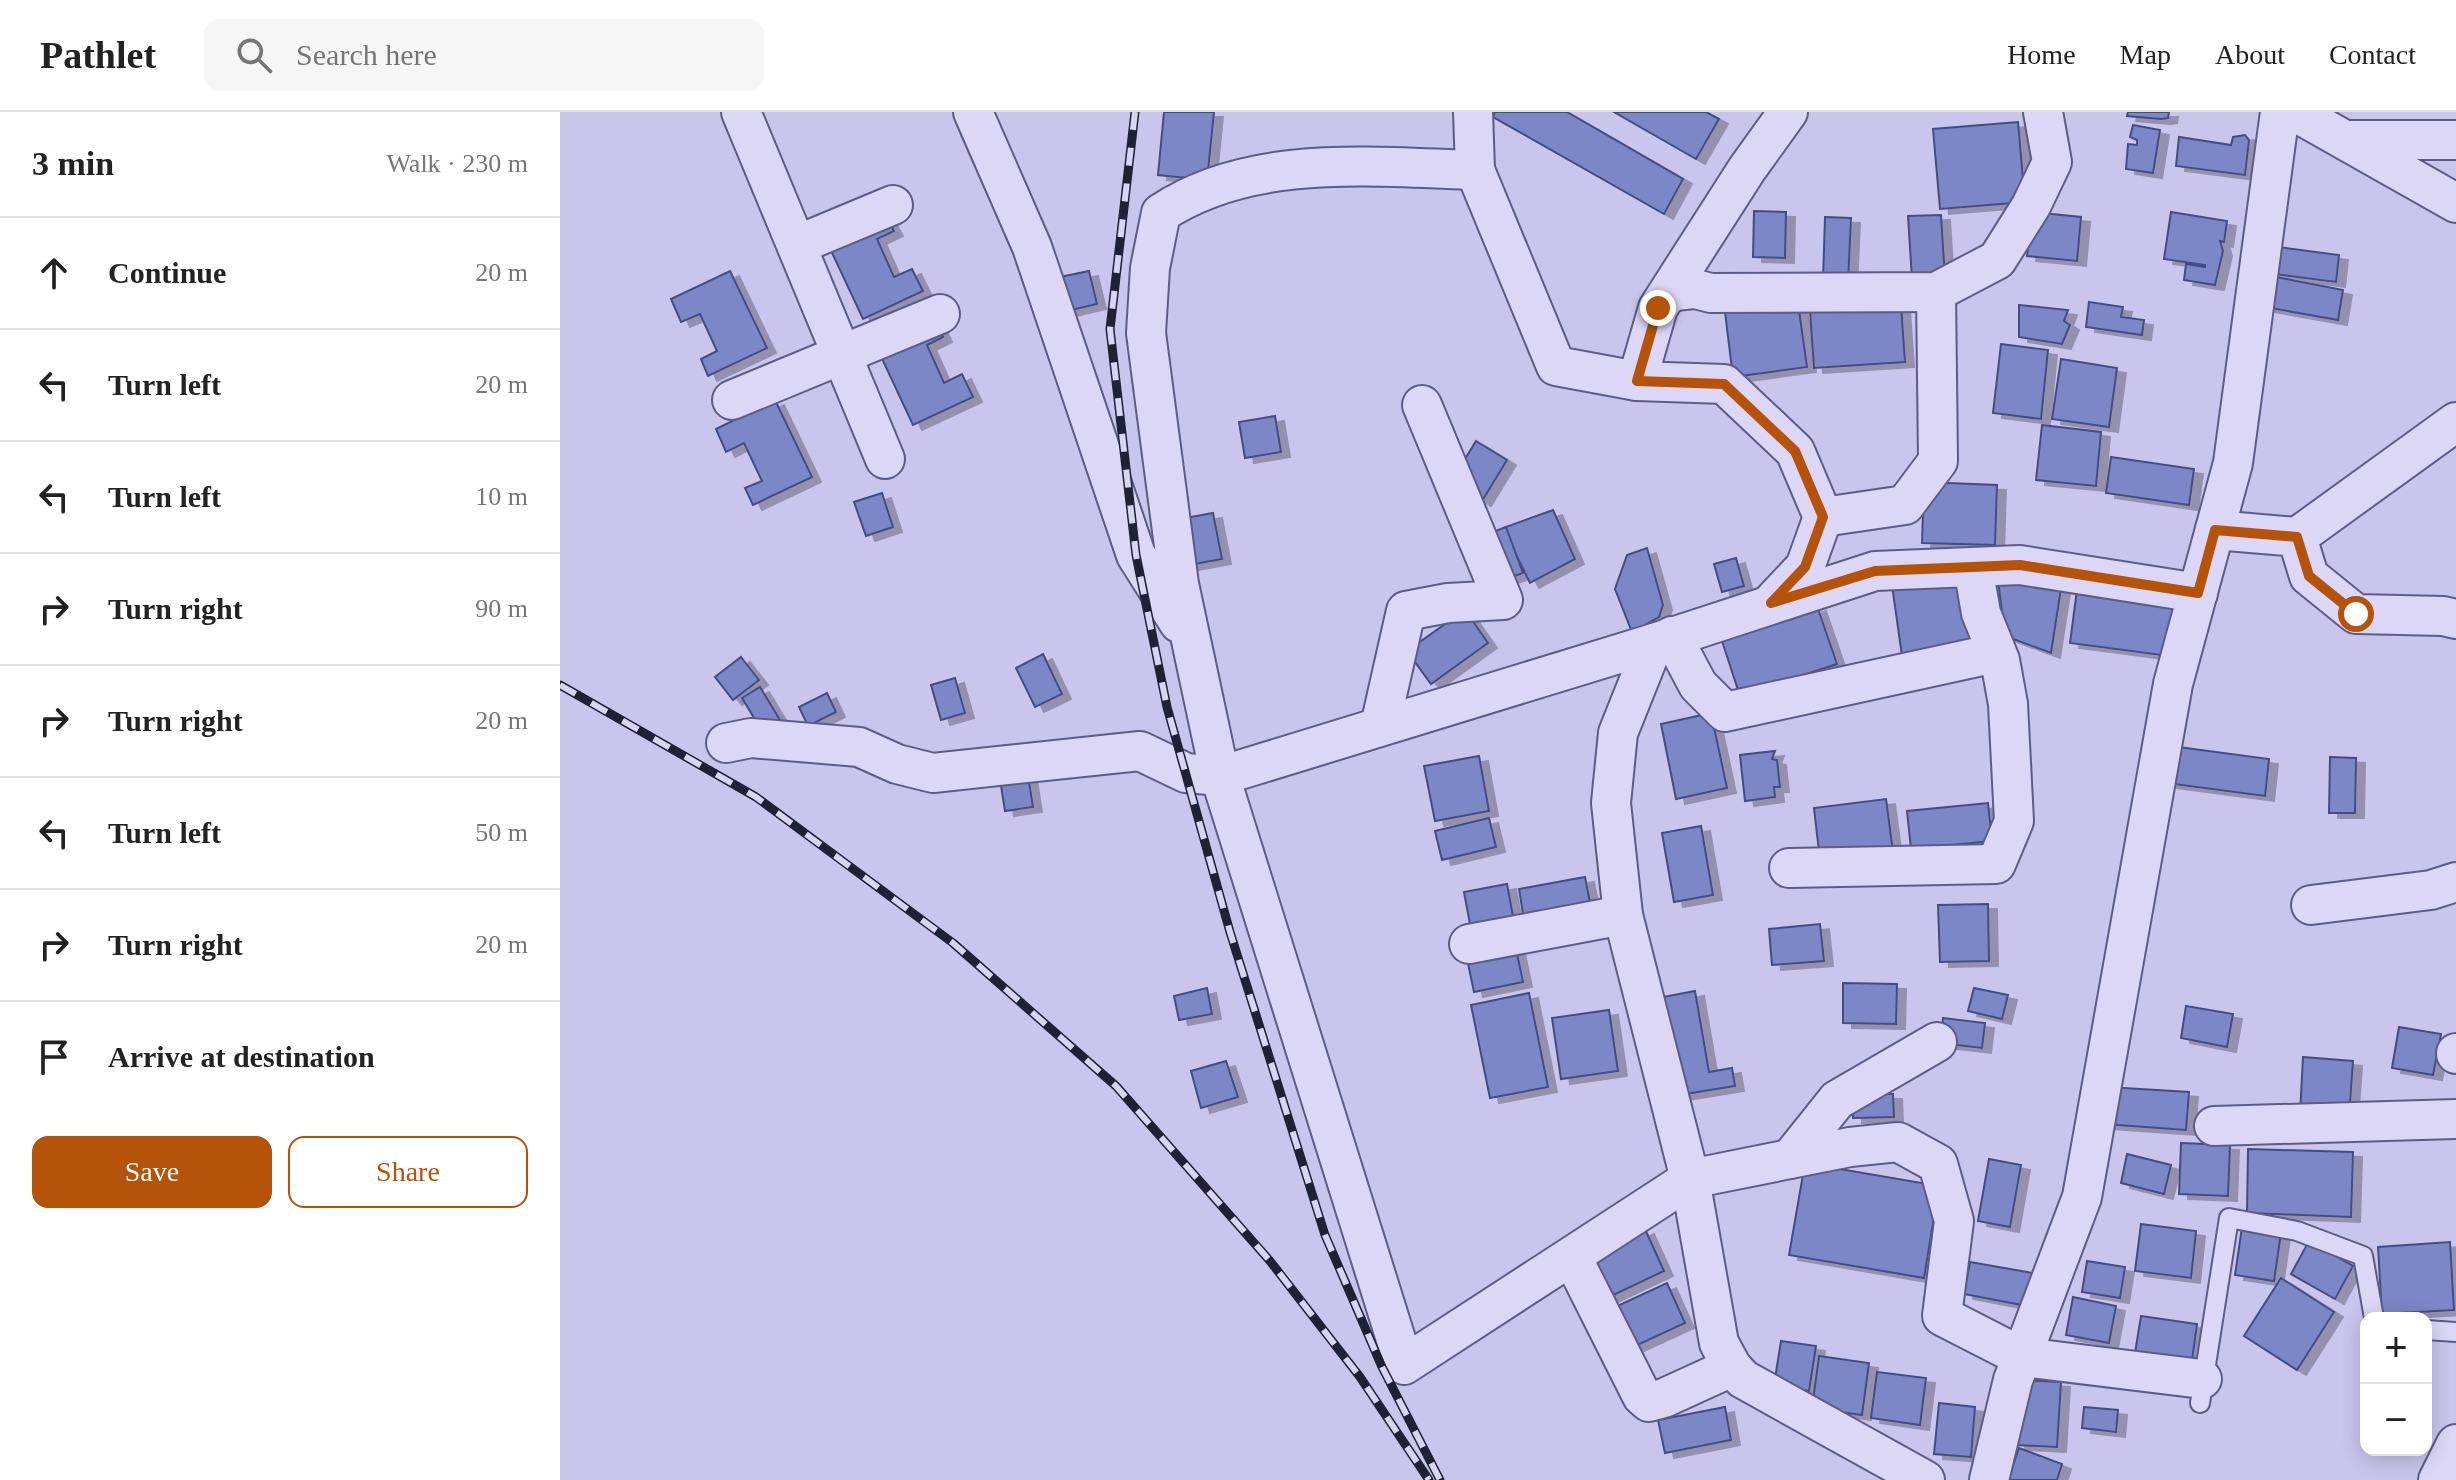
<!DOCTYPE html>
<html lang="en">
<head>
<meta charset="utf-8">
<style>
  body { margin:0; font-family:"Times New Roman",serif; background:#f6f6f6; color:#222 }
  .controls { position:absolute; right:24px; bottom:24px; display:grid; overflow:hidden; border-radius:16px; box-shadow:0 4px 20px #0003 }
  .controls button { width:72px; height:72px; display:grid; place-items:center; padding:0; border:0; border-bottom:2px solid #e0e0e0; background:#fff; color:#222; font:40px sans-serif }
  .stop { position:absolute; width:24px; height:24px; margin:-18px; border:6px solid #b45309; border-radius:50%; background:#fff }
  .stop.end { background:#b45309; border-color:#fff; box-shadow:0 2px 8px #0008 }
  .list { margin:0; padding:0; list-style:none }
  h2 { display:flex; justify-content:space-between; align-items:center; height:104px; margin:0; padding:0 32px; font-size:34px }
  h2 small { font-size:26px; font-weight:400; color:#767676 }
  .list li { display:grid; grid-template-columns:52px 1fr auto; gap:24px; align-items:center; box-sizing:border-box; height:112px; padding:0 32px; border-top:2px solid #e0e0e0 }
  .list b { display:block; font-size:30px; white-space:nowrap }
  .list em { font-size:26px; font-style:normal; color:#767676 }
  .actions { display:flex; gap:16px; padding:24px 32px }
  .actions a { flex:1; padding:18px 0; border:2px solid #b45309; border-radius:16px; text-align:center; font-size:28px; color:#b45309 }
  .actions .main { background:#b45309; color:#fff }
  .icon { flex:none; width:44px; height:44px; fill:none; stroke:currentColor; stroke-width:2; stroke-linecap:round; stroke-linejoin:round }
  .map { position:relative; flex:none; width:1896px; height:1368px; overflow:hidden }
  header { display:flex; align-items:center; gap:48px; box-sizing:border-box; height:112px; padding:0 40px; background:#fff; border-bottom:2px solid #e0e0e0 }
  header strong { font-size:38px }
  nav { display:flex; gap:44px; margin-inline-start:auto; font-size:28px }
  .search { width:560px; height:72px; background:#f6f6f6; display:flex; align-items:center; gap:20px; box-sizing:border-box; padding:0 28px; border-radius:16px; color:#767676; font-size:30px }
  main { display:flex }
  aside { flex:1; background:#fff }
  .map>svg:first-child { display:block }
</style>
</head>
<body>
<header>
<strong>Pathlet</strong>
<div class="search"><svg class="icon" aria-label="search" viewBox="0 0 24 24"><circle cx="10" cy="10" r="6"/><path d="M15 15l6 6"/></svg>Search here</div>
<nav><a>Home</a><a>Map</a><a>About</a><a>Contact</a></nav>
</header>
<main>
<aside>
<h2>3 min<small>Walk · 230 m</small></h2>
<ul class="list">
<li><svg class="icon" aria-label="ahead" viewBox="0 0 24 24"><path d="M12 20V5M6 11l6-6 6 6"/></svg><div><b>Continue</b></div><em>20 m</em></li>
<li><svg class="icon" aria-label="left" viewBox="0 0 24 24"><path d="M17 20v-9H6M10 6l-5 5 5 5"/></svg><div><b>Turn left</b></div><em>20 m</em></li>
<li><svg class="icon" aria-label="left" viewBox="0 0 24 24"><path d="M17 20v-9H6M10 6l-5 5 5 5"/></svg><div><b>Turn left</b></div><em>10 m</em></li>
<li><svg class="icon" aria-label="right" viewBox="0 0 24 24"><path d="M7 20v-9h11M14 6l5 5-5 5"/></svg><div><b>Turn right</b></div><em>90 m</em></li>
<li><svg class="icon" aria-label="right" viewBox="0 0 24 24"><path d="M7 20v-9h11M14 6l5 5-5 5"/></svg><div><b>Turn right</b></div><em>20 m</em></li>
<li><svg class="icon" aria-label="left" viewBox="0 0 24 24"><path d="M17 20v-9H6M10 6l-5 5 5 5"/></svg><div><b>Turn left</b></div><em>50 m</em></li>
<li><svg class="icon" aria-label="right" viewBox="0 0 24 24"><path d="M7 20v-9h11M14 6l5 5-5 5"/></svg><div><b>Turn right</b></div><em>20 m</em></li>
<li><svg class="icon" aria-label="arrive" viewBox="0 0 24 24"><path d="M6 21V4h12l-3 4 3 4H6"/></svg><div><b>Arrive at destination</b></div></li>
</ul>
<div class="actions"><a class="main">Save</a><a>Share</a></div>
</aside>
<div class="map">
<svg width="1896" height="1368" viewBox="0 0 1896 1368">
  <defs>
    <filter id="shadow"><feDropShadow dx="9" dy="5" stdDeviation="0" flood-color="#0004"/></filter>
  </defs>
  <rect width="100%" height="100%" fill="#cac5ec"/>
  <g fill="#7c87c8" stroke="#434d84" stroke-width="2" filter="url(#shadow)">
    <polygon points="604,0 654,0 647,68 598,63"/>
    <polygon points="935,0 1007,0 1123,67 1104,102 933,5"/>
    <polygon points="1054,0 1146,0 1159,7 1136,47"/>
    <polygon points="1568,0 1609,0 1608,6 1601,7 1567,4"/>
    <polygon points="1458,10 1465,90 1380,97 1373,17"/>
    <polygon points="1573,13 1600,18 1593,61 1566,57 1568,32 1577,33 1577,28 1570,25"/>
    <polygon points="1685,23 1689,28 1685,63 1616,54 1619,25 1671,33 1673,25"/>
    <polygon points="1194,99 1226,100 1225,146 1193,145"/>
    <polygon points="1472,100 1521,105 1517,149 1467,144"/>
    <polygon points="1611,100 1667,109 1664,130 1660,129 1663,139 1655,173 1624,168 1626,152 1645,155 1645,153 1604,147"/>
    <polygon points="325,103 334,119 317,127 334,165 352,157 363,179 303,207 267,130"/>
    <polygon points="1381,103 1385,166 1352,167 1348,104"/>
    <polygon points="1265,105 1291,106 1288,170 1263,169"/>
    <polygon points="1711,134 1779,143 1776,170 1707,161"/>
    <polygon points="170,159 207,236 148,264 141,247 157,239 140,202 121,210 111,187"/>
    <polygon points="529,159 537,192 498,201 490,167"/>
    <polygon points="1711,164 1783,178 1778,208 1705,195"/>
    <polygon points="1529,190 1563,195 1561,205 1584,208 1582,223 1526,215"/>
    <polygon points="1238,191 1247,255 1173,265 1165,200"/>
    <polygon points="1341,193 1345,250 1254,256 1250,199"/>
    <polygon points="1459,193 1508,198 1504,209 1510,213 1502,232 1459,225"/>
    <polygon points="375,208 383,225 367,233 384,271 402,262 413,285 353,313 317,236"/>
    <polygon points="1441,232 1488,238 1481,307 1433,301"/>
    <polygon points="1501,247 1557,256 1549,315 1492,307"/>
    <polygon points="215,288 252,365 193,393 185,376 202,369 184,331 166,340 156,317"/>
    <polygon points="715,304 721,340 685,346 679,310"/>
    <polygon points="1482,313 1541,320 1536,374 1476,368"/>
    <polygon points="916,329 947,348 922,389 891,370"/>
    <polygon points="1551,345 1634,357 1629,393 1546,381"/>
    <polygon points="1364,370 1437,373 1435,433 1362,431"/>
    <polygon points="322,381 333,415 306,424 294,390"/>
    <polygon points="993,398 1015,447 970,471 943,416"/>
    <polygon points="653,401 662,447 629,453 620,407"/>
    <polygon points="946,415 963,461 923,476 906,430"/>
    <polygon points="1087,436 1103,493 1099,505 1072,520 1055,477 1067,443"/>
    <polygon points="1176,446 1184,474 1162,480 1154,452"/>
    <polygon points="1437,460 1502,470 1491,541 1445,524"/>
    <polygon points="1405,464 1414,535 1342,544 1332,473"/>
    <polygon points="1518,470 1616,484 1609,544 1510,531"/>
    <polygon points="1257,494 1277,552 1180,584 1161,526"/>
    <polygon points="905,498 928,531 871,572 847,539"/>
    <polygon points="483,542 502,582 475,595 456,556"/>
    <polygon points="181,545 199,568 173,588 155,565"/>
    <polygon points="395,566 405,601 381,608 371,573"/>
    <polygon points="200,575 220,608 202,619 182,586"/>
    <polygon points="267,581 276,600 248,614 239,595"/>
    <polygon points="1151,601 1167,676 1116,687 1101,612"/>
    <polygon points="1611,634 1709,647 1705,684 1606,671"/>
    <polygon points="1215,639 1212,647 1217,648 1220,675 1214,675 1215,685 1185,689 1180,643"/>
    <polygon points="919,644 929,699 875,709 864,654"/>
    <polygon points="1770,645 1796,646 1795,701 1769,701"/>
    <polygon points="467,657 473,695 445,699 439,661"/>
    <polygon points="1326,687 1333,740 1260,748 1254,696"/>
    <polygon points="1428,691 1432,729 1351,737 1347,699"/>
    <polygon points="929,706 936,735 882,748 875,719"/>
    <polygon points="1141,714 1153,783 1114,790 1102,721"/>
    <polygon points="1025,765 1031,796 964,808 959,777"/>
    <polygon points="947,772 953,804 910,812 904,780"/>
    <polygon points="1428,792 1429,849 1380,850 1378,793"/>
    <polygon points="1260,812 1264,849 1212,853 1209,817"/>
    <polygon points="955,832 963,870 914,880 906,842"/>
    <polygon points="1283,871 1337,872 1336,912 1283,911"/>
    <polygon points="647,876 652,902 619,908 614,884"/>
    <polygon points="1414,876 1448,883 1442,907 1408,899"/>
    <polygon points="1135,879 1149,960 1172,956 1175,974 1119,983 1103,885"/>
    <polygon points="969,881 988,975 930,986 911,893"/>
    <polygon points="1626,894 1673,902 1667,935 1621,926"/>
    <polygon points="1049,898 1058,959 1001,967 992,906"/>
    <polygon points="1383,906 1425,911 1422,936 1381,931"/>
    <polygon points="1839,915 1881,922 1873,963 1832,956"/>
    <polygon points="1743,945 1793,949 1789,1005 1740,1002"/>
    <polygon points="666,949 678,985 641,996 631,959"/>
    <polygon points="1547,975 1629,980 1626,1018 1544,1012"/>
    <polygon points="1292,982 1333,982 1334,1005 1293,1006"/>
    <polygon points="1621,1031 1670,1033 1668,1084 1619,1082"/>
    <polygon points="1688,1037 1793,1040 1791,1105 1687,1101"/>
    <polygon points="1567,1042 1611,1053 1604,1082 1561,1071"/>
    <polygon points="1429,1047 1461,1053 1450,1115 1418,1109"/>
    <polygon points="1245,1051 1379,1074 1364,1166 1229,1143"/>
    <polygon points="1581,1112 1636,1119 1631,1166 1575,1159"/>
    <polygon points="1682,1115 1721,1121 1714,1169 1675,1163"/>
    <polygon points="1085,1117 1104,1159 1047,1186 1026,1144"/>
    <polygon points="1749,1129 1793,1154 1775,1187 1731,1162"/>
    <polygon points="1890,1130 1894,1198 1822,1202 1818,1135"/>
    <polygon points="1527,1149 1565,1155 1560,1186 1522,1180"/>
    <polygon points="1410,1150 1473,1161 1467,1194 1404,1182"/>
    <polygon points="1721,1166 1774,1200 1737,1258 1684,1224"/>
    <polygon points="1107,1171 1125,1211 1071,1236 1053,1196"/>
    <polygon points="1513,1185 1556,1194 1549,1231 1506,1223"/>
    <polygon points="1581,1204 1637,1212 1632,1249 1575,1241"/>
    <polygon points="1221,1229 1256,1234 1249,1279 1214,1273"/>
    <polygon points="1259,1244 1309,1251 1302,1303 1252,1296"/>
    <polygon points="1317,1260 1366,1266 1360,1313 1311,1306"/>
    <polygon points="1459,1268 1501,1270 1497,1335 1456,1333"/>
    <polygon points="1379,1291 1415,1295 1411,1345 1374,1342"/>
    <polygon points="1165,1295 1171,1328 1105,1341 1098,1308"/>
    <polygon points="1524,1295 1558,1298 1556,1320 1522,1316"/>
    <polygon points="1459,1336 1502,1352 1497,1368 1448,1368"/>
  </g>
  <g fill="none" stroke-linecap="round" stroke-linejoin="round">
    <defs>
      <g id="service">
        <polyline points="1866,1218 1896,1220"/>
        <polyline points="1640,1291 1669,1106 1737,1119 1803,1144 1814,1206"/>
      </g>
      <g id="minor">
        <polyline points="181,0 325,347"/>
        <polyline points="413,0 472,135 576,443 619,511"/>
        <path d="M913,0l2,58c-103,-3 -223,-17 -314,43l-11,55 -4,65 33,251 41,192 184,589 286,-186 160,-32 48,-5 40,22 16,57 -12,95 80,41 180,22"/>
        <polyline points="1735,0 1896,91"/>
        <polyline points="1787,28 1896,28"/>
        <polyline points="915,58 996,254 1077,269 1164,272 1235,339 1263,405 1245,455 1213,489"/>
        <polyline points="237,133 333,93"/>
        <polyline points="1109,180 1135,177 1151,181 1376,180 1437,148 1471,94 1492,50 1483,0"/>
        <polyline points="1077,269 1098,196 1187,57 1228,0"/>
        <polyline points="172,288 380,202"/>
        <polyline points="1263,405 1345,393 1378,349 1376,180"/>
        <polyline points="1655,418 1737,425 1749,464 1796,502 1883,504 1896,507"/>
        <polyline points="1737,425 1896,310"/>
        <polyline points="1112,524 1138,573 1165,600 1436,541"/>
        <polyline points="1094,531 1058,621 1051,691 1063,803 1130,1067 1159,1231 1172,1255 1183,1267 1365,1368"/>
        <polyline points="820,614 846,499 888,491 943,488 862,293"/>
        <polyline points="166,631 191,626 299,635 337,652 373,661 580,639 626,661 660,664 1094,531 1315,459 1460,453 1638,481"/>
        <polyline points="1229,756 1436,752 1454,709 1448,592 1440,548 1421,501 1413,455"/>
        <polyline points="1751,793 1871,778 1896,770"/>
        <polyline points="909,832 1063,803"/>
        <polyline points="1896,941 1896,942"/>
        <polyline points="1654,1014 1896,1007"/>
        <polyline points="1230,1047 1277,988 1377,930"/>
        <polyline points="1012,1145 1082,1284 1089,1290 1104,1286 1172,1255"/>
        <polyline points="1429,1368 1453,1268 1522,1085 1613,572 1673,351 1720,0"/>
        <polyline points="1878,1368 1896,1332"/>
      </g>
    </defs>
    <use href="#service" stroke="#5c5d86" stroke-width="22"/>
    <use href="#minor" stroke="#5c5d86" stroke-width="42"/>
    <use href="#service" stroke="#dcd7f7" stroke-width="18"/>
    <use href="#minor" stroke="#dcd7f7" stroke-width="38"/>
    <defs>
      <g id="rail">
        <polyline points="575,0 550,217 576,443 607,595 670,820 765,1123 822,1255 880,1368"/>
        <polyline points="0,573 196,685 393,831 556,974 710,1149 800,1265 869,1368"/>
      </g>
    </defs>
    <use href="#rail" stroke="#1f2137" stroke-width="9"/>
    <use href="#rail" stroke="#d9d4f4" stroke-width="6" stroke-dasharray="18" stroke-linecap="butt"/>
  </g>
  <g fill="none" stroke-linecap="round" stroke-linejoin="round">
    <polyline stroke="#b45309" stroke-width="10" points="1098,196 1077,269 1164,272 1235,339 1263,405 1245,455 1211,491 1315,459 1460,453 1638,481 1655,418 1737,425 1749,464 1796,502"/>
  </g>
</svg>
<div class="controls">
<button>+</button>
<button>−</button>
</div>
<div class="stop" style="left:1796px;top:502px"></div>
<div class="stop end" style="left:1098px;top:196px"></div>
</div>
</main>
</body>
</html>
